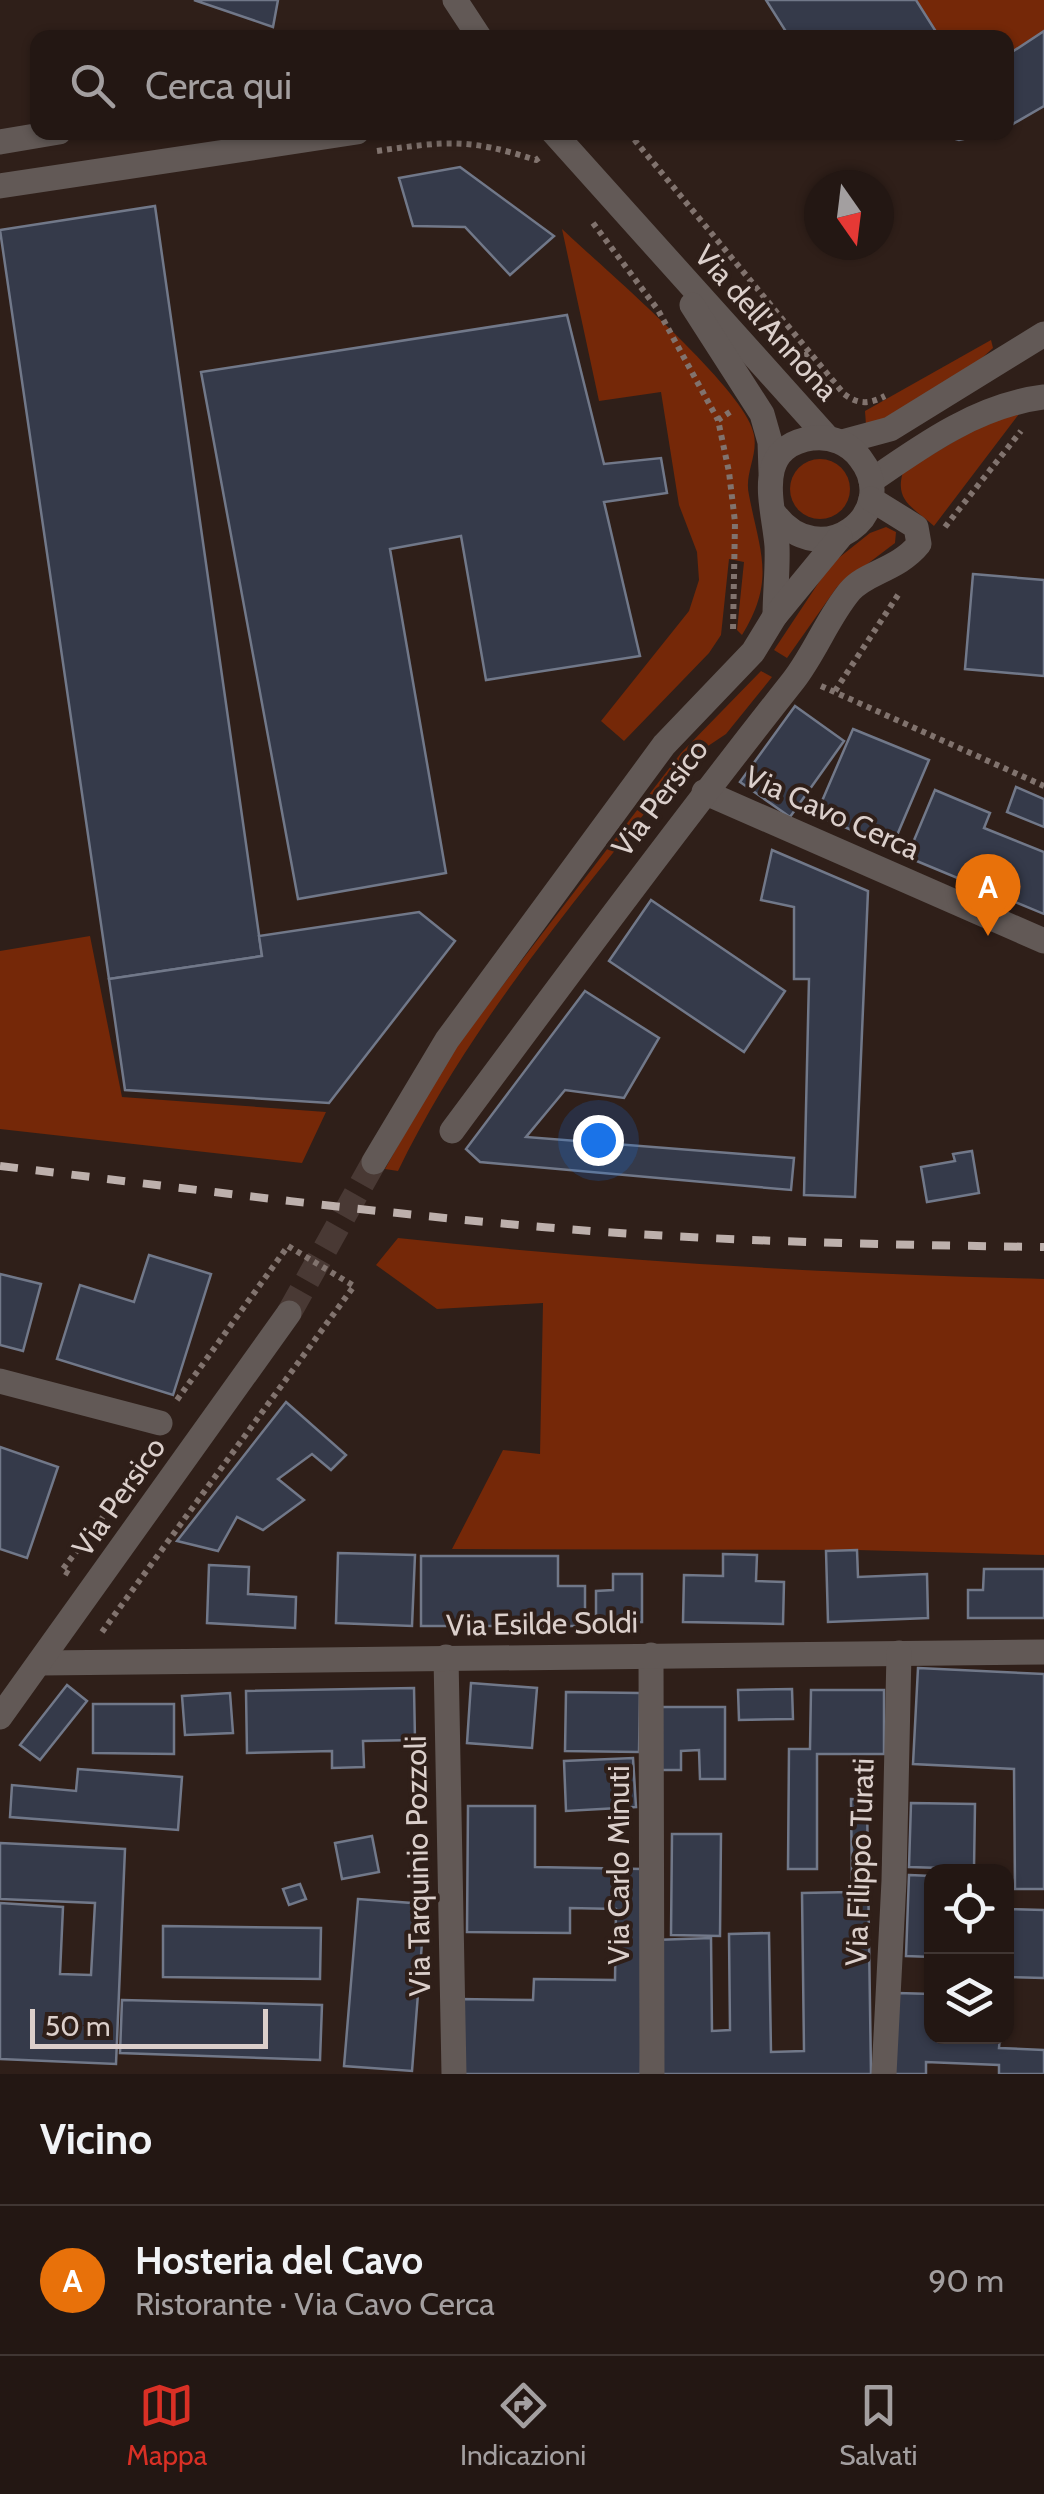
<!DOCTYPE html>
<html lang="it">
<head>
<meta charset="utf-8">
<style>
  body { margin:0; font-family:Cabin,sans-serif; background:#2f2421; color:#f1f3f6 }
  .controls { position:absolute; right:30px; bottom:30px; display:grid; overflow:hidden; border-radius:20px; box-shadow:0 2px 8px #0004 }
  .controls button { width:90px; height:90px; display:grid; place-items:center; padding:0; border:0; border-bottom:2px solid #403633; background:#231713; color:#f1f3f6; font:50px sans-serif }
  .compass { position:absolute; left:804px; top:170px; width:90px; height:90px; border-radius:50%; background:#231713; box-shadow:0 2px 8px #0004; rotate:166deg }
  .scale { position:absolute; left:30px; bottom:25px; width:238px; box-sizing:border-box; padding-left:10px; border:5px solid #dbcfcb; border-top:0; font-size:28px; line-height:35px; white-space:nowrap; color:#dbcfcb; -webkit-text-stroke:8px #2f1f19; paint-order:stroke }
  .you { position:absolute; left:598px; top:1140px; width:35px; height:35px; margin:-25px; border:8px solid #fff; border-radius:50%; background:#1a73e8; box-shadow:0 0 0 15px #1a73e833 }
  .badge { display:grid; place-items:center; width:65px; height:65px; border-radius:50%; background:#d93025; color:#fff; font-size:32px; font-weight:700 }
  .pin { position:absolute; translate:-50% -82px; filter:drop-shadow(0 2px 5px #0008) }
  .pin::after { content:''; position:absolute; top:52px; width:35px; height:30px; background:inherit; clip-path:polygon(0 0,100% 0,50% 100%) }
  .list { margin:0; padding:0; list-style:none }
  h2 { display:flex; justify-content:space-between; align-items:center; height:130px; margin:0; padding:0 40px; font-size:42px }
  h2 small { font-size:32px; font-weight:400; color:#a39fa0 }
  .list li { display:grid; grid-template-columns:65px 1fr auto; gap:30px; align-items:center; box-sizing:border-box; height:150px; padding:0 40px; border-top:2px solid #403633 }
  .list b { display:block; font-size:38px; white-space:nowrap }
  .list p { margin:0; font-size:32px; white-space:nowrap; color:#a39fa0 }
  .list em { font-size:32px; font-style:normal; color:#a39fa0 }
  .icon { flex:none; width:55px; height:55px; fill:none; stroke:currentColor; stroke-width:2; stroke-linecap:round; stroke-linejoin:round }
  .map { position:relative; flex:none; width:1044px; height:2074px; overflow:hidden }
  .search { position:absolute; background:#231713; box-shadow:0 2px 8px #0004; left:30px; right:30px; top:30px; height:110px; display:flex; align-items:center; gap:25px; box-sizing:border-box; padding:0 35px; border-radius:20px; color:#a39fa0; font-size:38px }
  .sheet { height:280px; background:#231713 }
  nav { display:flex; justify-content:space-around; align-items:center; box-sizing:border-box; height:140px; border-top:2px solid #403633; background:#231713; font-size:28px; color:#a39fa0 }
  nav a { display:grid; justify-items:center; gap:5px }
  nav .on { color:#d93025 }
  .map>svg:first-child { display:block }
</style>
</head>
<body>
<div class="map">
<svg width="1044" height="2074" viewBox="0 0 1044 2074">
  <rect width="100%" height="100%" fill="#2f1f19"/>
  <g fill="#752808">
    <polygon points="766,0 1044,0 1044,106 1007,128 1006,38 790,37"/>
    <path d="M562,229c38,36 186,162 192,206 4,21 -10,39 -5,60 11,58 27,84 -7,140l-5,-5 7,-68 -15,-3 -8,76 -12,18 -85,88 -23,-20 88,-110 10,-31 -2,-28 -18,-47 -18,-113 -62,9z"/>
    <polygon points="991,340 993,348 972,367 882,421 866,425 865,411"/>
    <path d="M1019,414l-85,112c-20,-18 -40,-25 -31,-54l87,-52z"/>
    <circle cx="820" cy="489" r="30"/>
    <polygon points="886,527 896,532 895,543 837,587 787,658 774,650 831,564 870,533"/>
    <path d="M761,671l11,6 -46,57 -39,26c-103,131 -216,260 -289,411l-13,-2 61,-110 235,-306z"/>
    <polygon points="90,936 122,1097 326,1112 302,1163 0,1129 0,951"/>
    <path d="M398,1238c215,23 430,36 646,41v276l-187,-5 -405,-1 51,-99 37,4 3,-151 -106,6 -61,-44z"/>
  </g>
  <g fill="#353a4a" stroke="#717889" stroke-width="2.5">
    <polygon points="194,0 278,0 273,27"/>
    <polygon points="766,0 916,0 940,38 790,38"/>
    <polygon points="1044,31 1044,106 1006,128 1006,56"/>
    <polygon points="932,132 996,132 959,140"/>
    <polygon points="460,167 554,236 510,275 465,227 413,226 399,178"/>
    <polygon points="155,206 262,956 109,979 0,230"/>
    <polygon points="567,315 604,464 661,458 667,493 604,502 640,656 486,680 461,536 390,549 446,873 298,899 201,372"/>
    <polygon points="973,574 1044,580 1044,676 965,669"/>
    <polygon points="795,706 844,741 790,817 740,782"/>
    <polygon points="853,729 929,760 892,847 816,815"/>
    <polygon points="1016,787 1044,799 1044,827 1007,812"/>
    <polygon points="935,790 990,813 984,828 1044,852 1044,914 907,857"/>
    <polygon points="772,850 868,891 855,1197 804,1195 809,979 794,979 794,907 761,900"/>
    <polygon points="651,900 785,991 744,1052 609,961"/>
    <polygon points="419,912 455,941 329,1103 125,1090 109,979 262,956 259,936"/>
    <polygon points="585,991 659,1038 624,1098 565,1090 526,1137 794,1158 791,1190 480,1162 466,1149"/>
    <polygon points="972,1151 979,1193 927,1202 921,1167 955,1161 953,1154"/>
    <polygon points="149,1255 211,1274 173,1395 57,1359 80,1285 134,1302"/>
    <polygon points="0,1274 41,1284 23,1351 0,1345"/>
    <polygon points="286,1402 346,1455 331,1470 312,1454 278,1479 304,1500 263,1530 237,1517 218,1551 177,1541"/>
    <polygon points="0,1447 58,1467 27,1558 0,1549"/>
    <polygon points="857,1550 858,1577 927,1574 928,1618 828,1622 826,1551"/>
    <polygon points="338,1553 415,1555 412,1626 336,1623"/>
    <polygon points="723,1554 757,1555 756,1581 784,1582 783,1624 683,1622 684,1575 723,1576"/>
    <polygon points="421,1556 558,1556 558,1586 585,1586 585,1626 421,1626"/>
    <polygon points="209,1565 249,1567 248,1594 296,1597 295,1628 207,1623"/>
    <polygon points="984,1569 1044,1569 1044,1618 968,1618 968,1590 983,1590"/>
    <polygon points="613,1574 642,1574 642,1622 596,1623 596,1591 613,1590"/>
    <polygon points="918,1668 1044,1674 1044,1889 1015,1889 1014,1769 913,1764"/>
    <polygon points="471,1683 537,1688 532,1748 467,1743"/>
    <polygon points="67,1685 87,1701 40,1760 20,1745"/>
    <polygon points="414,1688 415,1740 363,1741 364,1767 332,1768 332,1751 247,1753 246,1691"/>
    <polygon points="792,1689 793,1719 739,1720 738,1690"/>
    <polygon points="811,1690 884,1690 884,1754 817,1754 817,1869 788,1869 789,1749 810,1749"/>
    <polygon points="566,1692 640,1693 639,1752 565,1751"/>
    <polygon points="230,1693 233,1733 185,1735 182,1696"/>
    <polygon points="93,1704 174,1704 174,1754 93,1753"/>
    <polygon points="659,1707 725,1707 725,1779 700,1779 699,1750 681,1751 681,1770 660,1770"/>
    <polygon points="633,1758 636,1807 566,1811 564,1761"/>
    <polygon points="78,1769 182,1777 178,1830 10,1817 12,1785 76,1791"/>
    <polygon points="851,1799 867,1800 871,2074 656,2074 654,1940 711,1938 712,2031 730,2030 729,1934 769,1933 771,2052 804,2051 802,1893 852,1892"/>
    <polygon points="911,1803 975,1804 974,1869 909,1867"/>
    <polygon points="468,1806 535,1806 535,1867 643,1869 641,2074 459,2074 460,1999 533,2000 534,1979 615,1980 616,1909 570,1908 570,1933 467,1932"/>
    <polygon points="672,1834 721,1834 720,1936 671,1935"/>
    <polygon points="372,1836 379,1872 342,1879 335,1843"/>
    <polygon points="0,1843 125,1849 116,2064 0,2059 0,1903 63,1907 60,1974 91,1975 95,1903 0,1899"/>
    <polygon points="909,1875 932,1876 932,1957 906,1956"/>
    <polygon points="1006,1879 1009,1879 1008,1909 1044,1910 1044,1978 1006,1977"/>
    <polygon points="300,1884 306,1899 289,1905 283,1889"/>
    <polygon points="358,1899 425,1904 412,2071 344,2066"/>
    <polygon points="163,1926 321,1928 320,1979 163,1977"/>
    <polygon points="897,1993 932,1994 932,2036 1000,2036 999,2048 1044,2050 1044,2074 999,2074 999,2065 926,2062 926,2074 894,2074"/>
    <polygon points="122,2000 322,2005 320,2060 120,2053"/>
  </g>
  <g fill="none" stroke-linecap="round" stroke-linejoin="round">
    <polyline stroke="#493934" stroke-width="25" stroke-dasharray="25 12" stroke-linecap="butt" points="289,1313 374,1162"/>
    <g stroke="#81736e" stroke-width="6" stroke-dasharray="5 5" stroke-linecap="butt">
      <path d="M628,132l216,262c15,11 25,10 41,2"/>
      <path d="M377,151c70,-10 91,-13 159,9l4,-3"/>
      <polyline points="593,223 658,310 718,420"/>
      <polyline points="796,362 811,351"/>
      <polyline points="730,412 718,420 729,472 735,522 733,631"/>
      <polyline points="945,527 1021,431"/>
      <polyline points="821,686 1044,786"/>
      <polyline points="835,691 898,595"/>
      <polyline points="69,1574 62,1570 123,1491"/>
      <polyline points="102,1632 354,1286 288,1246 174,1404"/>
    </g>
    <g stroke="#625956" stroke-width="25">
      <polyline points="455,0 480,38"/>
      <polyline points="553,132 828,438"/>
      <polyline points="0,142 59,132"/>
      <polyline points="0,186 357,132"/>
      <polyline points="692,305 762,414 770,442 771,472"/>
      <polyline points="842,442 890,429 1044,334"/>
      <path d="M871,481c53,-37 108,-76 173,-84"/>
      <path d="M774,513c46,63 129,0 86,-55 -11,-15 -29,-22 -47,-20 -62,9 -39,68 -36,108 1,23 -2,47 -2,70"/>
      <polyline points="704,792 1044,941"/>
      <path d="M452,1131c112,-151 224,-302 341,-450 22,-28 35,-64 57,-90 16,-19 48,-21 69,-47l-3,-17 -45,-28"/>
      <polyline points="374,1162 447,1040 664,745 753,652 775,616 840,537"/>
      <polyline points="0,1381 160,1423"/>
      <polyline points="651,1655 652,2074"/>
      <polyline points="446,1657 454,2074"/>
      <polyline points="41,1663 1044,1652"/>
      <polyline points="0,1717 289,1313"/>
      <polyline points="884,2074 894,1881 899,1653"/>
    </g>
    <path stroke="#bdb0ac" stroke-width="8" stroke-dasharray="18 18" stroke-linecap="butt" d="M0,1166c201,24 402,51 604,66 147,10 293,13 440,15"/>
  </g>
  <g text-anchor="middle" stroke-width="8" stroke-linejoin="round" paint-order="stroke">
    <g font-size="30" fill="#dbcfcb" stroke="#2f1f19">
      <text transform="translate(766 323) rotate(48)" y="10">Via dell'Annona</text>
      <text transform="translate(660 798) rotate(-53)" y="10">Via Persico</text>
      <text transform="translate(832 813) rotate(24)" y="10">Via Cavo Cerca</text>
      <text transform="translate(119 1497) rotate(-55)" y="10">Via Persico</text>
      <text transform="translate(542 1624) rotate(-1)" y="10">Via Esilde Soldi</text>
      <text transform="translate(860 1862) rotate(-88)" y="10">Via Filippo Turati</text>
      <text transform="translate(619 1865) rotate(-90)" y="10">Via Carlo Minuti</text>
      <text transform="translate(418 1866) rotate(-91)" y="10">Via Tarquinio Pozzoli</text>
    </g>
  </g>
</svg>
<div class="controls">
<button><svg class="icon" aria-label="locate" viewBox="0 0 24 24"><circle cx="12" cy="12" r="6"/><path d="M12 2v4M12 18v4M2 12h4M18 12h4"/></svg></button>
<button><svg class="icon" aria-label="layers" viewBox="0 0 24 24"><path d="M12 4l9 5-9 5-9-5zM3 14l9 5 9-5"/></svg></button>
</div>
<svg class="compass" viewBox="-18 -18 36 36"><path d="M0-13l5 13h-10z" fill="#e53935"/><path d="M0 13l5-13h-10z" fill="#a39fa0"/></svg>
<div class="scale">50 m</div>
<div class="you"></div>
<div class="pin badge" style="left:988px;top:936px;background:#e8710a">A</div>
<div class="search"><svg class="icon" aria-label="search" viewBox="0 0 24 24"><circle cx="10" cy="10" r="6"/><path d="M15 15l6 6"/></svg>Cerca qui</div>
</div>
<section class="sheet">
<h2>Vicino<small></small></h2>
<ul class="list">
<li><span class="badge" style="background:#e8710a">A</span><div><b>Hosteria del Cavo</b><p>Ristorante · Via Cavo Cerca</p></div><em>90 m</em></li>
</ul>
</section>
<nav>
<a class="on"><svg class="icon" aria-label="map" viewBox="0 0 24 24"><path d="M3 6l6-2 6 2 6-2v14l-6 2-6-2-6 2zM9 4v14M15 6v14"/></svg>Mappa</a>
<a><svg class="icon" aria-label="directions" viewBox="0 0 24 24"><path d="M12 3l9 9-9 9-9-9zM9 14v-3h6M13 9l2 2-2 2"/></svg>Indicazioni</a>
<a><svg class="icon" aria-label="saved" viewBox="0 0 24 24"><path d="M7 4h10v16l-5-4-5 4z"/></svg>Salvati</a>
</nav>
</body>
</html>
